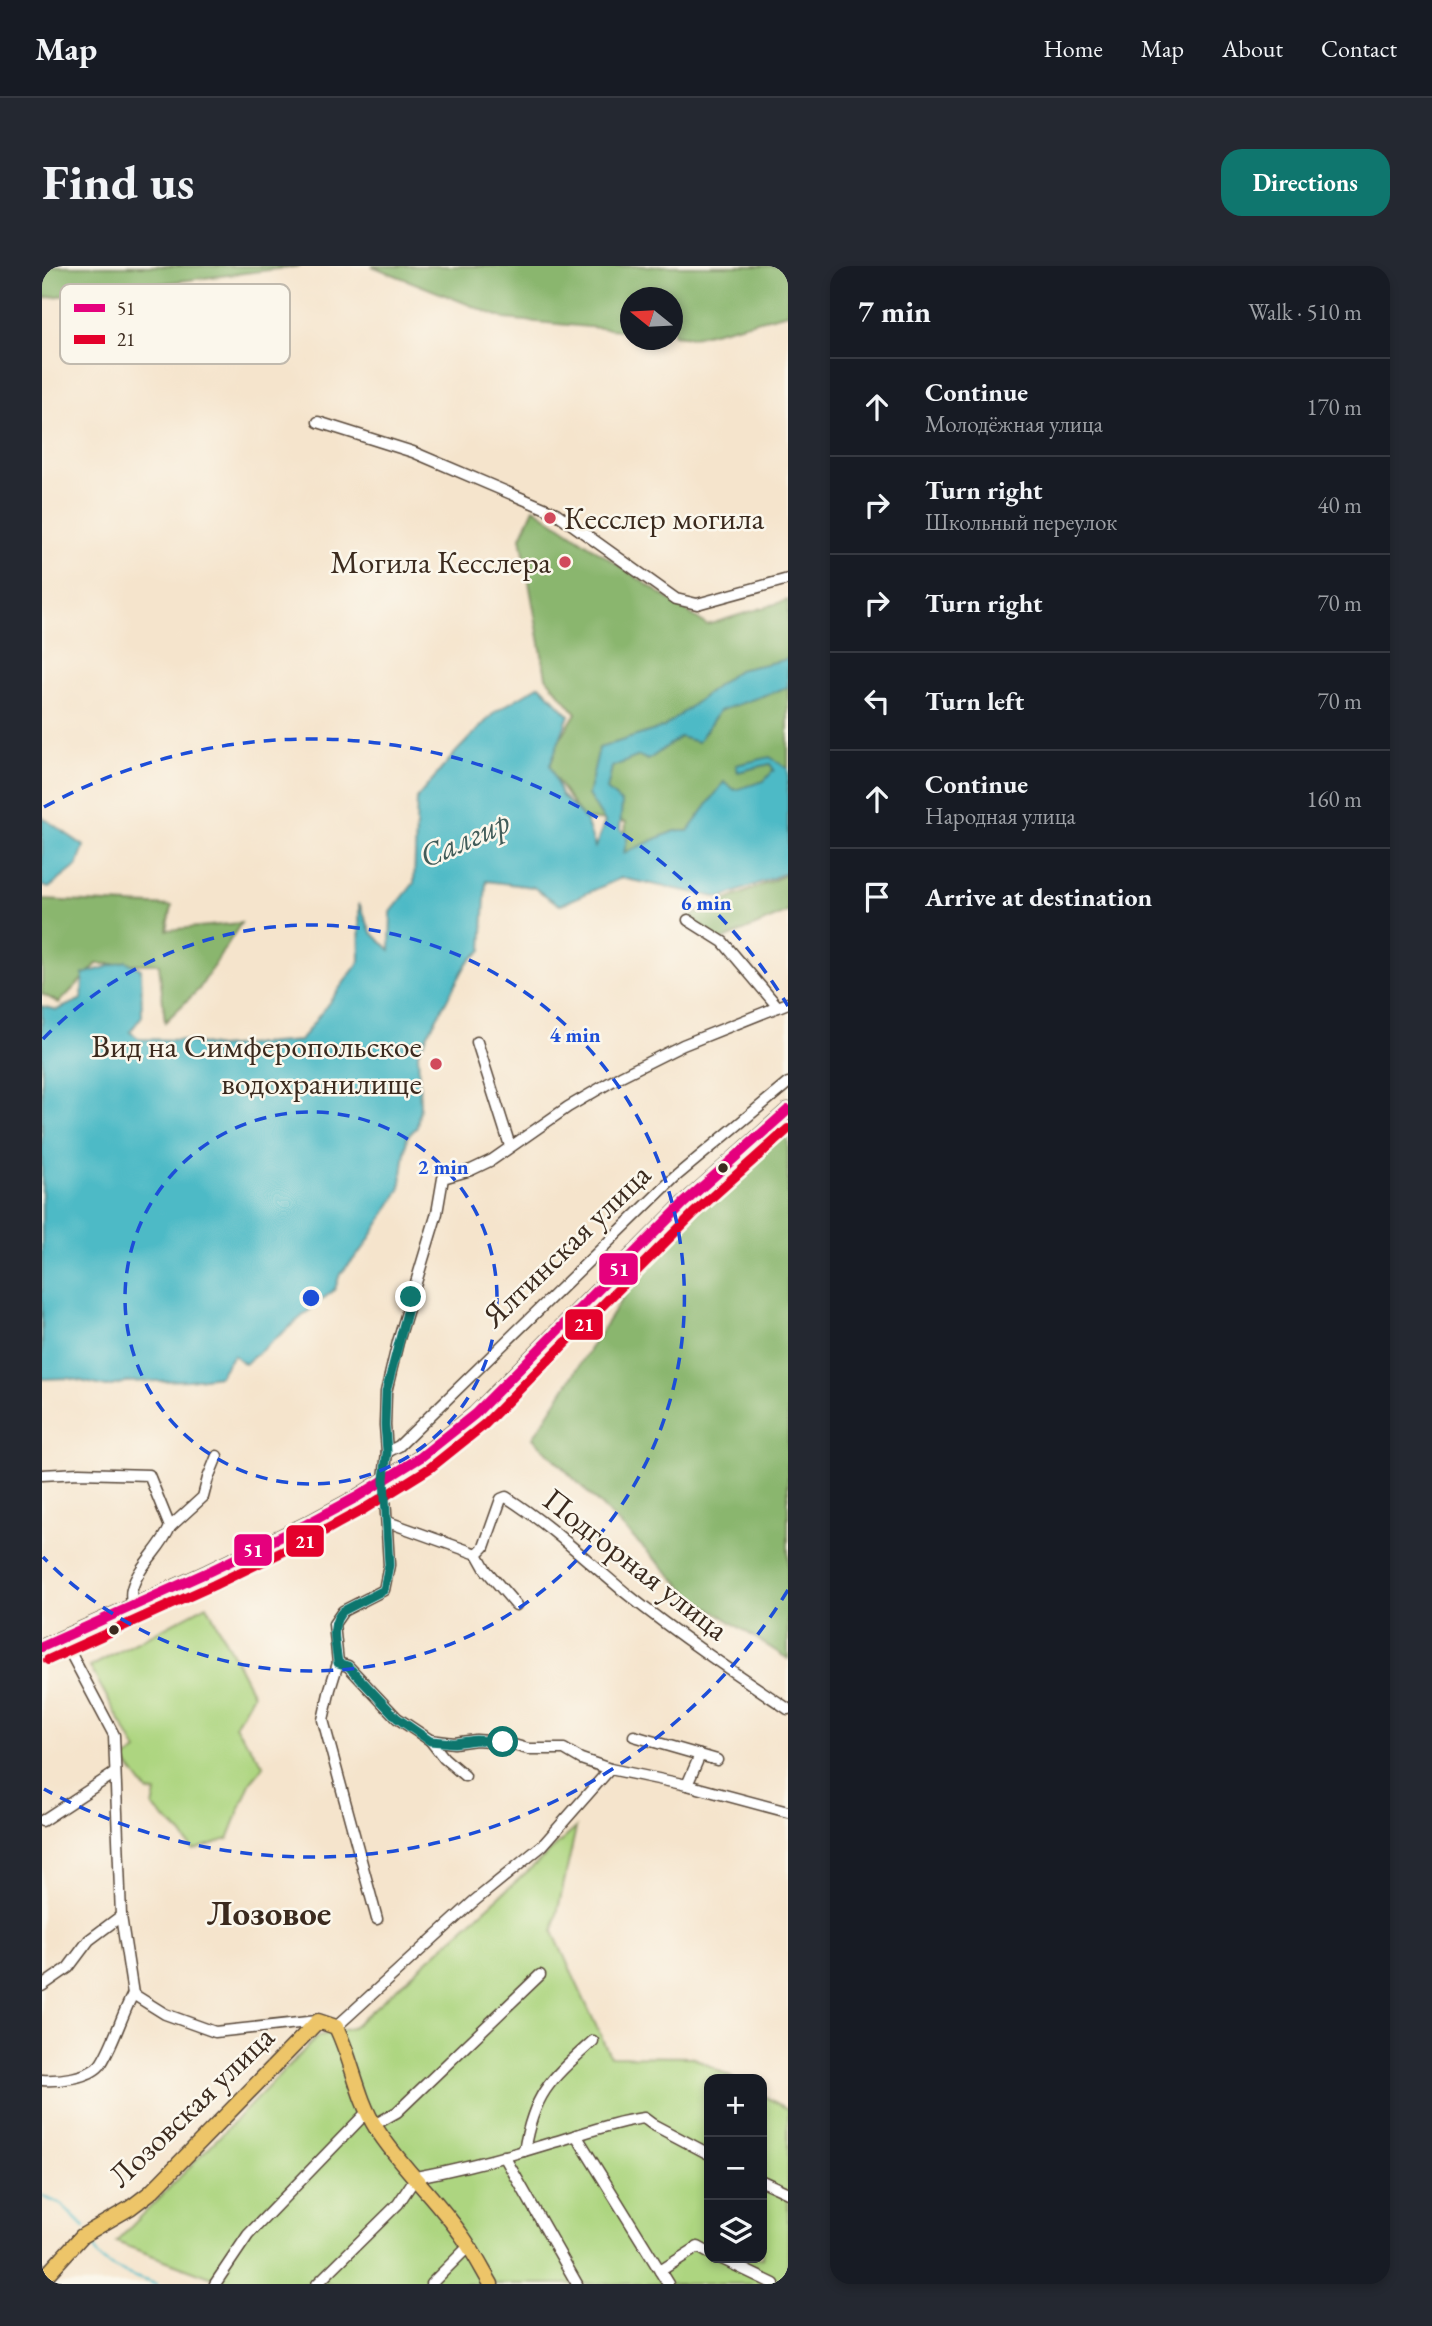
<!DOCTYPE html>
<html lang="en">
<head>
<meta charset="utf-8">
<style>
  body { margin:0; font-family:"EB Garamond",serif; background:#242831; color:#f1f3f6 }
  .controls { position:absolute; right:21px; bottom:21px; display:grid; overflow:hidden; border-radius:14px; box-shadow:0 4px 10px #0003 }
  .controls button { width:63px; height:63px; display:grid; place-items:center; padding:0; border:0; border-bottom:2px solid #363941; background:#171b24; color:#f1f3f6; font:35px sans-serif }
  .compass { position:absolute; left:578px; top:21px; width:63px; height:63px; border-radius:50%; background:#171b24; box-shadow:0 4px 10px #0003; rotate:288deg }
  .stop { position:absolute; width:21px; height:21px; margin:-16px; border:5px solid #0f766e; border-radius:50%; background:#fff }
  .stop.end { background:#0f766e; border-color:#fff; box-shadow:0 2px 7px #0008 }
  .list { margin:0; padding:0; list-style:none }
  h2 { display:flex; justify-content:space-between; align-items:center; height:91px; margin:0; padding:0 28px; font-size:30px }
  h2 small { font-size:23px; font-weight:400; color:#9ea1a6 }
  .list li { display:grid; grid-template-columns:46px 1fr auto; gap:21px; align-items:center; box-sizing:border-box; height:98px; padding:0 28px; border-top:2px solid #363941 }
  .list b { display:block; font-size:26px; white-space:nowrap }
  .list p { margin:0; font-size:23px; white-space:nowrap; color:#9ea1a6 }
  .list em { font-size:23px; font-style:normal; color:#9ea1a6 }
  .icon { flex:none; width:38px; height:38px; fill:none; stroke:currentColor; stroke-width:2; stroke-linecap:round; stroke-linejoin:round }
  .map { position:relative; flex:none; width:746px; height:2018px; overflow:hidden; border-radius:21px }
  header { display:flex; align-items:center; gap:42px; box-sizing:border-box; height:98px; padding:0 35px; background:#171b24; border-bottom:2px solid #363941 }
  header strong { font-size:33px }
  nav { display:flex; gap:38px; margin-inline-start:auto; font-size:24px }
  .intro { display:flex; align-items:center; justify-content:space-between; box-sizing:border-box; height:168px; padding:0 42px }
  h1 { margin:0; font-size:49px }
  .button { padding:18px 32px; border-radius:21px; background:#0f766e; color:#fff; font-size:24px; font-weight:700 }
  main { display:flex; gap:42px; padding:0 42px }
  aside { flex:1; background:#171b24; border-radius:21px; box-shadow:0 4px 10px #0003 }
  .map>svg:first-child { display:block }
</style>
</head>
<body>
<header>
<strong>Map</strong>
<nav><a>Home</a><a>Map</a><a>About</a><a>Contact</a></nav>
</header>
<div class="intro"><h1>Find us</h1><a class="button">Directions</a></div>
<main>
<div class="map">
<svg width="746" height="2018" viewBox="0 0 746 2018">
  <rect width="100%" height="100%" fill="#fbf7ec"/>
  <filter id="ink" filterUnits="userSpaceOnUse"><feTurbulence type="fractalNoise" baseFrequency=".0143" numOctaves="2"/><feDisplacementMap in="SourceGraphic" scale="14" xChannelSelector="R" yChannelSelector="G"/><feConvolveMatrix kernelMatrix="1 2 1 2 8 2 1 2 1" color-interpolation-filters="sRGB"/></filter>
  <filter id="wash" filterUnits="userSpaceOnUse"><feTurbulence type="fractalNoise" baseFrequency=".00686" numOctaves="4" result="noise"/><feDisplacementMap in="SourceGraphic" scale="28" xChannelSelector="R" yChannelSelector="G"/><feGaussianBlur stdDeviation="1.57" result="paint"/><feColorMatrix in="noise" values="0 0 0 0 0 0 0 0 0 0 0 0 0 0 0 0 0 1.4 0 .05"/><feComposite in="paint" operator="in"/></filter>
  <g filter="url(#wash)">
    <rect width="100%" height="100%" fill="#f5e4cc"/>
    <g fill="#add580" stroke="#74804f" stroke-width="2">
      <polygon points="165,1339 211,1428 193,1460 222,1500 209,1515 186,1573 151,1584 139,1568 111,1541 114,1527 106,1526 82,1494 95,1485 48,1401"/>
      <polygon points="534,1562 511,1666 568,1790 651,1791 692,1813 667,1813 667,1992 720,1992 720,1829 746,1843 746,2018 187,2018 74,1976 276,1770 310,1762"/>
    </g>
    <g fill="#8ab66e" stroke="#627046" stroke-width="2">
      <polygon points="0,0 259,0 0,32"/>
      <polygon points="330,0 746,0 746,47 651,71 631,69 631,32 589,32 588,65 463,53"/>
      <polygon points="492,242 665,359 746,334 746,569 581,594 584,556 541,553 507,503 517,475 534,447 504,411 479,271"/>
      <polygon points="746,608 746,646 671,678 645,651"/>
      <polygon points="0,634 130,640 125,664 199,657 157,723 123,756 117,698 55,698 17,737 0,728"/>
      <polygon points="746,860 746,1393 652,1332 491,1172 595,1009 691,908"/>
    </g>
    <g fill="#4dbac6" stroke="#447272" stroke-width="2">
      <polygon points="746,393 746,421 677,445 656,476 638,471 606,494 597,490 570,501 565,524 580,537 578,563 586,569 582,587 632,565 646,565 682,516 693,524 722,515 732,504 728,498 696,506 694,499 728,491 746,503 746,606 679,632 579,612 518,639 491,621 444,615 440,684 425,697 376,786 378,840 375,861 365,871 358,924 321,983 298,1008 293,1023 203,1098 191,1089 177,1110 147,1114 84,1116 65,1121 26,1112 0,1113 0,740 15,744 40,733 41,708 84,695 99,703 100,750 88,766 98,773 139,774 176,781 258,775 318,695 317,637 329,666 348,684 349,646 372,617 375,532 414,486 453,446 498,419 527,449 508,499 519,529 544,554 553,581 563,556 546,529 557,482 622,461 696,404"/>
      <polygon points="0,551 42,580 35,600 7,622 0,620"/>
    </g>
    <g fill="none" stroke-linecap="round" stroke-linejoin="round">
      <g stroke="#4dbac6" stroke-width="2.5">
        <polyline points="0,1930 20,1939 42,1961"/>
        <path d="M49,1972c2,5 3,11 6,16 7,13 45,26 59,30"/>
      </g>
    </g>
  </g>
  <g filter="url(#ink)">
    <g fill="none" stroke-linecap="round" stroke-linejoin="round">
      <defs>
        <g id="minor">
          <polyline points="276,156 371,186 514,247 634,333 655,338 746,313"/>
          <polyline points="646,654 681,676 736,741"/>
          <polyline points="435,776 468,880"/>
          <polyline points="345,1186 357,1180 633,911 746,817"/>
          <path d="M0,1209l37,-2 70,2 21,52c-9,22 -32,39 -38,62 -2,5 0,12 0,17"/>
          <polyline points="346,1256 435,1288 444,1304 474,1339"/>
          <polyline points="128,1261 161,1231 166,1212 175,1190"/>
          <path d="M435,1288l7,-7 17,-48 5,-2c43,27 81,64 121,97 51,41 106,78 161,115"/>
          <polyline points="20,1371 72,1469 79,1650 91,1728 123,1748 173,1766 275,1755"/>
          <polyline points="296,1397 306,1400 355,1452 388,1474 412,1477 434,1474 461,1476 486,1483 522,1483 539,1493 568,1503 645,1519 746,1546"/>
          <polyline points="592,1470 658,1489"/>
          <polyline points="388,1474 402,1492 423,1510"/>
          <polyline points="645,1519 658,1489 675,1494"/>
          <polyline points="0,1555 73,1507"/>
          <polyline points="335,1653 281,1454 288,1423 296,1397 292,1358 301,1345 342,1324 347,1299 342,1213 345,1186 343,1159 344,1126 356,1076 395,947 401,912 429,904 450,894 526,841 579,810 641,779 746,737"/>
          <polyline points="0,1720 26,1702 47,1674 79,1650"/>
          <polyline points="294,1761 431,1636 501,1579 568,1503"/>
          <path d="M0,1814c16,1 47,-2 58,-15 12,-16 22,-51 33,-71"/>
          <polyline points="332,1859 355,1846 498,1709"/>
          <polyline points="534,1869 626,2018"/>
          <path d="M482,1885c10,-59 27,-72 69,-110"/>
          <polyline points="462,1890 535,2018"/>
          <polyline points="720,1915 746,1927"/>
          <polyline points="678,1992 732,2018"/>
          <polyline points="618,2005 656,1981 667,1987"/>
          <polyline points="173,2018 206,1969 326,1845"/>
          <path d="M275,2018l81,-80 18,-27c47,-9 93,-21 138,-35 31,-9 59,-20 90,-24l8,6 57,30"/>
          <polyline points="389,2018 427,1980"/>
        </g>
        <g id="major">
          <polyline points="0,1381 166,1306 265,1258 315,1231 379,1191 433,1148 642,937 746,844"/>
          <path d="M0,2014l40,-44 48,-28 21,-16 167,-171 18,6c16,32 21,71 40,101 24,38 58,68 84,105 12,16 21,34 31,51"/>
        </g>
      </defs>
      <use href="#minor" stroke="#574638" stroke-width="13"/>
      <use href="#major" stroke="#574638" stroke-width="17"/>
      <use href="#minor" stroke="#fff" stroke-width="10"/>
      <use href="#major" stroke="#edc569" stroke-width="14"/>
      <defs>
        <polyline id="bus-1" points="0,1381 166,1306 265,1258 315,1231 379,1191 433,1148 642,937 746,844"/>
        <polyline id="bus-2" points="6,1394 172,1319 271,1271 322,1243 388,1202 443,1158 652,947 746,863"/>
      </defs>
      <use href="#bus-1" stroke="#fbf7ec" stroke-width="16"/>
      <use href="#bus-2" stroke="#fbf7ec" stroke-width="16"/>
      <use href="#bus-1" stroke="#e5007d" stroke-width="10"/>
      <use href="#bus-2" stroke="#e4002b" stroke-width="10"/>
    </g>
  </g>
  <g fill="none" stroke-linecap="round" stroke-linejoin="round" filter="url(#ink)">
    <path stroke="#0f766e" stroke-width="9" d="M369,1031l-25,95 -1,33 2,27 -3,27 5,86 -5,25 -41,21c-14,13 -7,34 -5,52l10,3 49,52 33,23 24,2 22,-3 27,2"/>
  </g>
  <g fill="none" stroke="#1d4ed8" stroke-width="3.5" stroke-dasharray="12 9">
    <circle cx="269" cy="1032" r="186"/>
    <path d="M1 773A373 373 0 1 1 1 1291"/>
    <path d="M746 1324A559 559 0 0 1 2 1523M2 541A559 559 0 0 1 746 740"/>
  </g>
  <g fill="#d1495b" stroke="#fbf7ec" stroke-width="2.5">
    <circle cx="508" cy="252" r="7"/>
    <circle cx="523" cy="296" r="7"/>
    <circle cx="394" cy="798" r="7"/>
  </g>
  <g fill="#3b2a1e" stroke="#fbf7ec" stroke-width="2.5">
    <circle cx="681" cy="902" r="6"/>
    <circle cx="72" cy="1364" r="6"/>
  </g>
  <g text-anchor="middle" stroke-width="5" stroke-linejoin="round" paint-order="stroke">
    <g font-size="32" fill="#3b2a1e" stroke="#fbf7ec" text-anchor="end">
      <text x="522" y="263" text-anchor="start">Кесслер могила</text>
      <text x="509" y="307">Могила Кесслера</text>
      <text x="380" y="791">Вид на Симферопольское<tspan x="380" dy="37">водохранилище</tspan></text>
    </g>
    <g font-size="32" fill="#3b2a1e" stroke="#fbf7ec">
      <text transform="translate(524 979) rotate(-44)" y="11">Ялтинская улица</text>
      <text transform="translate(594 1298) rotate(38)" y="11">Подгорная улица</text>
      <text transform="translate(149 1840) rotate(-44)" y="11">Лозовская улица</text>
    </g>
    <g font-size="33" font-style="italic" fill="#415c59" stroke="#fbf7ec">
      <text transform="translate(422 572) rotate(-24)" y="12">Салгир</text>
    </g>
    <g font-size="35" font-weight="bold" fill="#3b2a1e" stroke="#fbf7ec">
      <text x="227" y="1659">Лозовое</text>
    </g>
  </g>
  <rect x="18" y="18" width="230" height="80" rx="10" fill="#fbf7ec" stroke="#c1baae" stroke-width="2"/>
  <rect x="32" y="38" width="31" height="8" fill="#e5007d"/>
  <rect x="32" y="69" width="31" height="9" fill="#e4002b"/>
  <g font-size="19" fill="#3b2a1e">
    <text x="75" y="49">51</text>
    <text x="75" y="80">21</text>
  </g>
  <circle cx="269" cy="1032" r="10" fill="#1d4ed8" stroke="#fbf7ec" stroke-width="3.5"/>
  <g font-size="21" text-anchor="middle" font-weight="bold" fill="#1d4ed8" stroke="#fbf7ec" stroke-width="5" stroke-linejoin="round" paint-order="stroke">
    <text x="664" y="644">6 min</text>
    <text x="533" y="776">4 min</text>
    <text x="401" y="908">2 min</text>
  </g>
  <g stroke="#fbf7ec" stroke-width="2.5">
    <rect x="556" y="986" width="41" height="34" rx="7" fill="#e5007d"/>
    <rect x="522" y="1042" width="40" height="33" rx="7" fill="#e4002b"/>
    <rect x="243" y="1258" width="40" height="34" rx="7" fill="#e4002b"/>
    <rect x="191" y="1267" width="40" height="34" rx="7" fill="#e5007d"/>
  </g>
  <g font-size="19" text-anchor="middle" font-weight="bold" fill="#fff">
    <text x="577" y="1010">51</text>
    <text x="542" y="1065">21</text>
    <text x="263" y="1282">21</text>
    <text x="211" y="1291">51</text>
  </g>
</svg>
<div class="controls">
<button>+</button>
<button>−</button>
<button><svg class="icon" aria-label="layers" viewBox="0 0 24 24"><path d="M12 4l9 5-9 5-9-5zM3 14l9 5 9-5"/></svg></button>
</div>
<svg class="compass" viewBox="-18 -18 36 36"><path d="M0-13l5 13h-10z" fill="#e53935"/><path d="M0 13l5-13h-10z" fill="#9ea1a6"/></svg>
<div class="stop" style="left:461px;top:1476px"></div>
<div class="stop end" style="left:369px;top:1031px"></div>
</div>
<aside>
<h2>7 min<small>Walk · 510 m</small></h2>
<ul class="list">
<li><svg class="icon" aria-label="ahead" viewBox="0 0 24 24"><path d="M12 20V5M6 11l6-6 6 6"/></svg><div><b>Continue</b><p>Молодёжная улица</p></div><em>170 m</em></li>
<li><svg class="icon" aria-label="right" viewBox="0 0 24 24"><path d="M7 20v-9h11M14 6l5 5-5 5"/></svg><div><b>Turn right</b><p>Школьный переулок</p></div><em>40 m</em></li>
<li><svg class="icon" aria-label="right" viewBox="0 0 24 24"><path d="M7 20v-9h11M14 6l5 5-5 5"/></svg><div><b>Turn right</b></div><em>70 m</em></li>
<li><svg class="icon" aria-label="left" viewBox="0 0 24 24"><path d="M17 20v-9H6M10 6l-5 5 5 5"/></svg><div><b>Turn left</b></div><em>70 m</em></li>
<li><svg class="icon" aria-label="ahead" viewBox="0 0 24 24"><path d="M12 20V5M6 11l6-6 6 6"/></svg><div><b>Continue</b><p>Народная улица</p></div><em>160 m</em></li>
<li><svg class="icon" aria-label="arrive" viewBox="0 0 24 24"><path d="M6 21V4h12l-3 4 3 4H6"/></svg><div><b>Arrive at destination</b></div></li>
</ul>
</aside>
</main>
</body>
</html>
